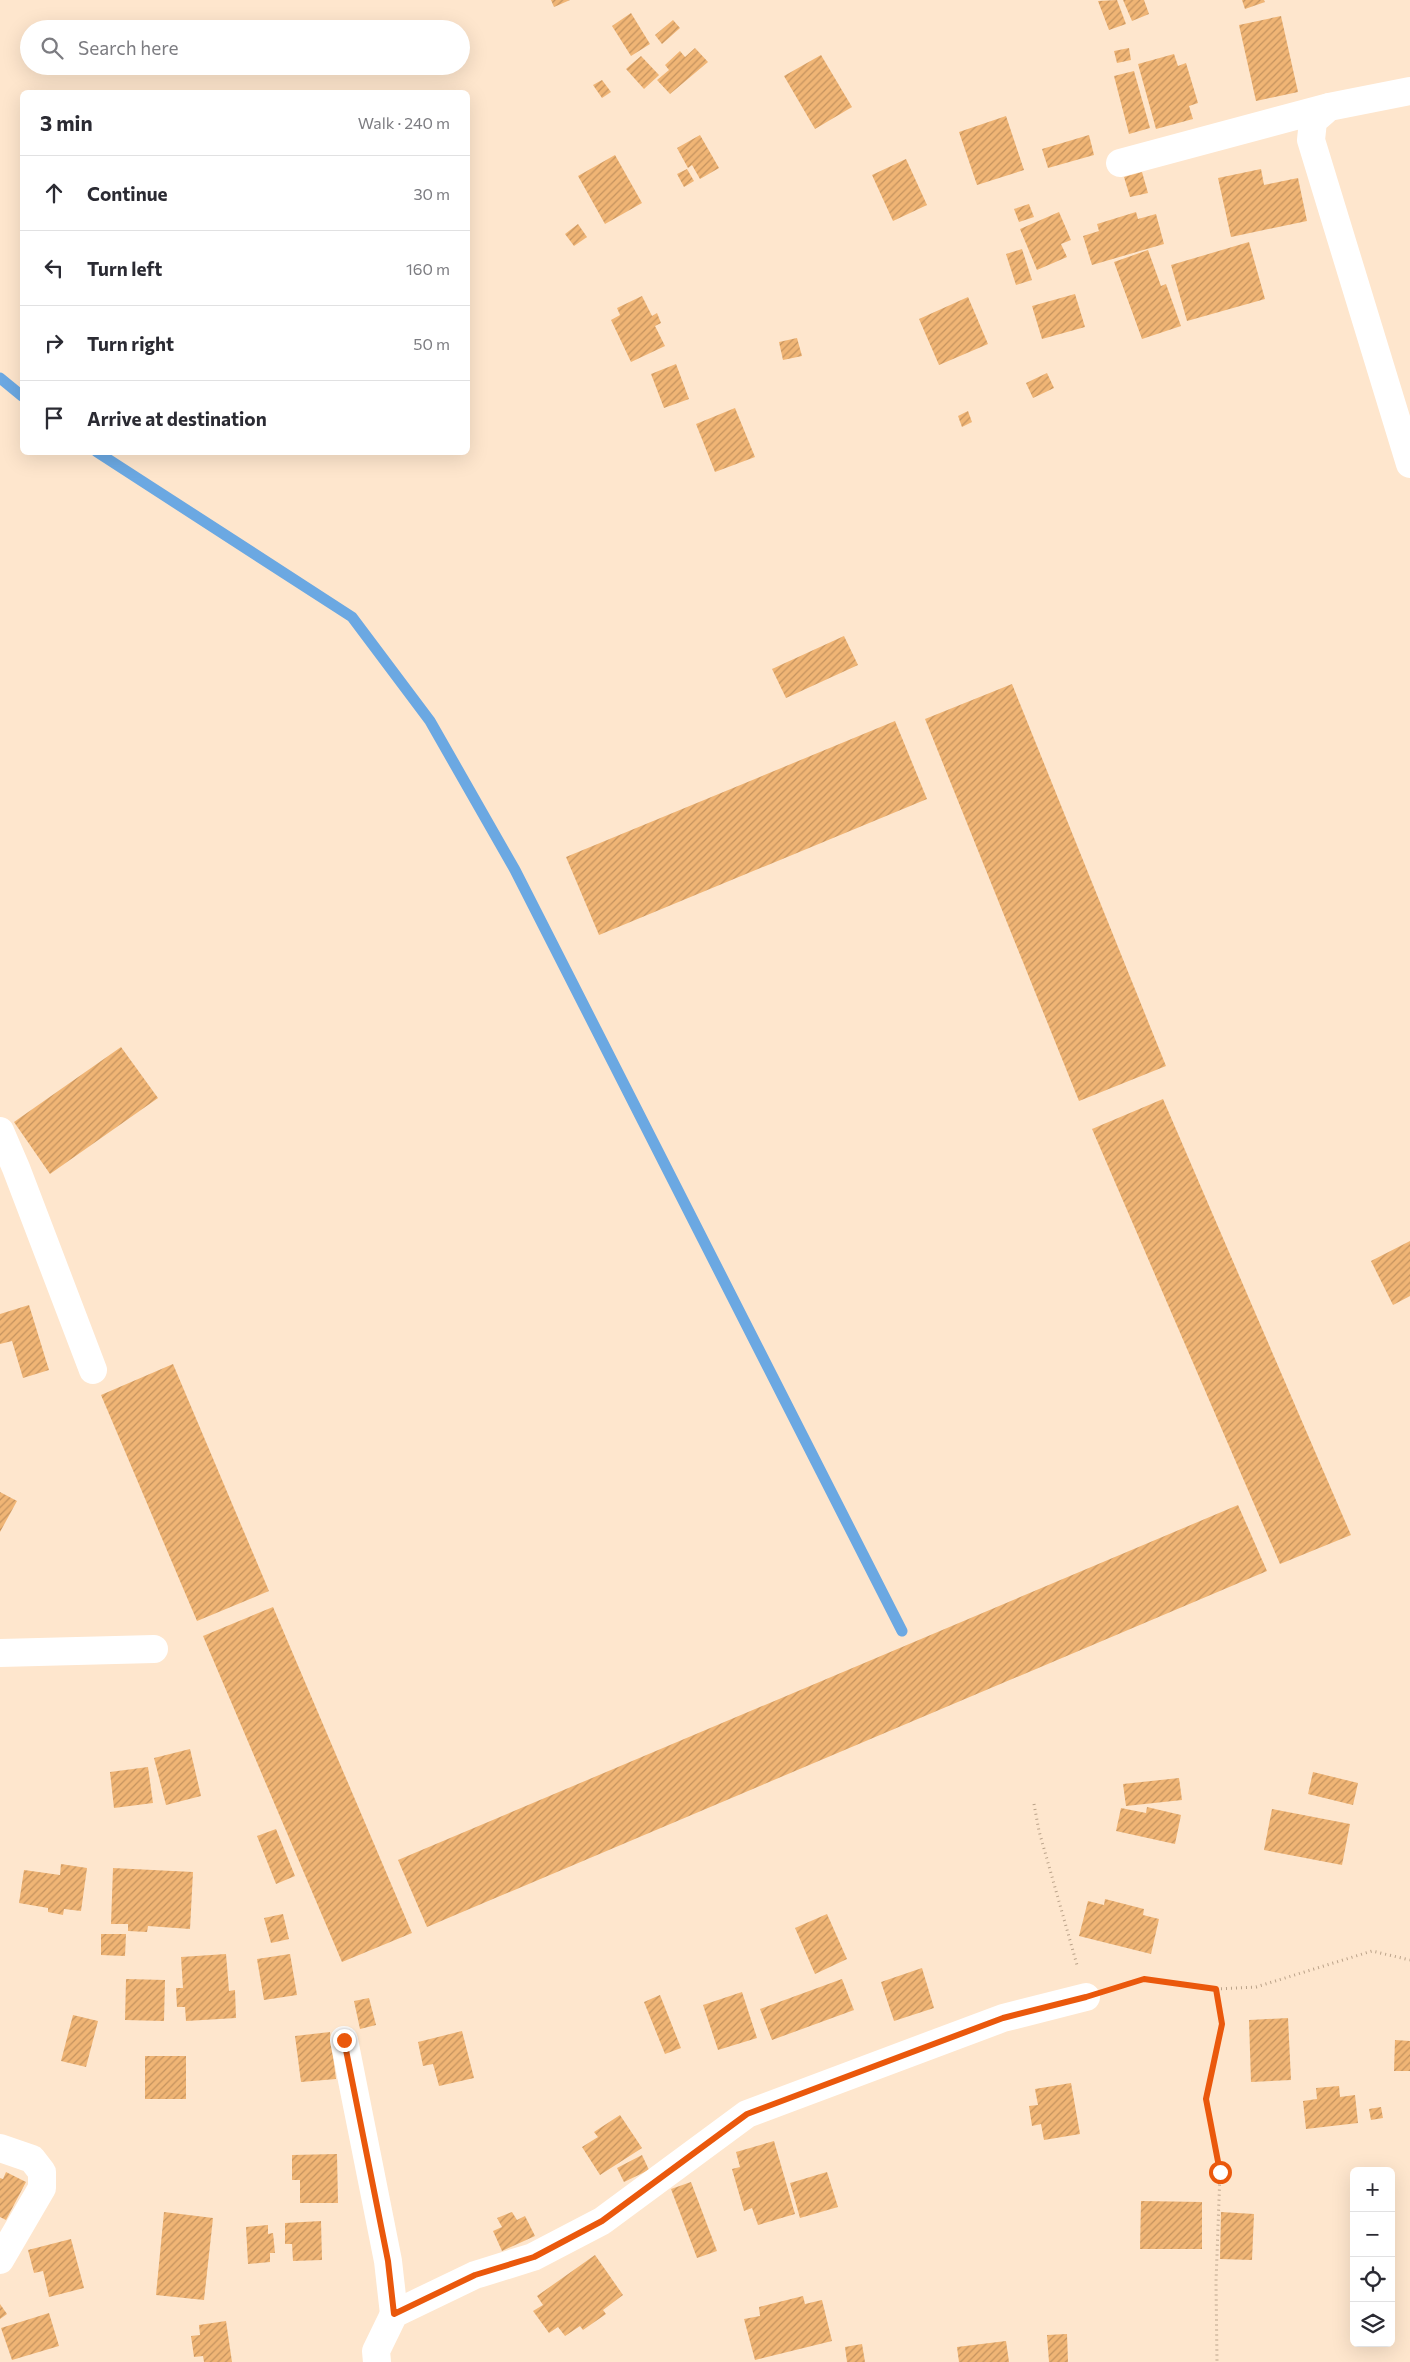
<!DOCTYPE html>
<html lang="en">
<head>
<meta charset="utf-8">
<style>
  body { margin:0; font-family:Commissioner,sans-serif; background:#f7f7f7; color:#2b2b33 }
  .controls { position:absolute; right:15px; bottom:15px; display:grid; overflow:hidden; border-radius:8px; box-shadow:0 5px 20px #0002 }
  .controls button { width:45px; height:45px; display:grid; place-items:center; padding:0; border:0; border-bottom:1px solid #e1e1e2; background:#fff; color:#2b2b33; font:25px sans-serif }
  .stop { position:absolute; width:15px; height:15px; margin:-11px; border:4px solid #ea580c; border-radius:50%; background:#fff }
  .stop.end { background:#ea580c; border-color:#fff; box-shadow:0 1px 5px #0008 }
  .list { margin:0; padding:0; list-style:none }
  h2 { display:flex; justify-content:space-between; align-items:center; height:65px; margin:0; padding:0 20px; font-size:21px }
  h2 small { font-size:16px; font-weight:400; color:#7c7c81 }
  .list li { display:grid; grid-template-columns:32px 1fr auto; gap:15px; align-items:center; box-sizing:border-box; height:75px; padding:0 20px; border-top:1px solid #e1e1e2 }
  .list b { display:block; font-size:19px; white-space:nowrap }
  .list em { font-size:16px; font-style:normal; color:#7c7c81 }
  .icon { flex:none; width:28px; height:28px; fill:none; stroke:currentColor; stroke-width:2; stroke-linecap:round; stroke-linejoin:round }
  .map { position:relative; flex:none; width:1410px; height:2362px; overflow:hidden }
  .search { position:absolute; background:#fff; box-shadow:0 5px 20px #0002; left:20px; top:20px; width:450px; height:55px; display:flex; align-items:center; gap:12px; box-sizing:border-box; padding:0 18px; border-radius:28px; color:#7c7c81; font-size:19px }
  .panel { position:absolute; background:#fff; box-shadow:0 5px 20px #0002; left:20px; top:90px; width:450px; height:365px; border-radius:8px }
  .map>svg:first-child { display:block }
</style>
</head>
<body>
<div class="map">
<svg width="1410" height="2362" viewBox="0 0 1410 2362">
  <defs>
    <pattern id="building-hatch" width="6" height="6" patternUnits="userSpaceOnUse" patternTransform="scale(1.25)"><rect width="6" height="6" fill="#f0b575"/><path d="M-1 1l2-2M0 6l6-6M5 7l2-2" fill="none" stroke="#c4935f"/></pattern>
  </defs>
  <rect width="100%" height="100%" fill="#fee6cd"/>
  <g fill="none" stroke-linecap="round" stroke-linejoin="round">
    <g stroke="#6ba8e2" stroke-width="11">
      <polyline points="0,378 22,396"/>
      <polyline points="97,452 352,617 430,721 515,870 902,1631"/>
    </g>
  </g>
  <g fill="url(#building-hatch)">
    <polygon points="551,0 570,0 554,7"/>
    <polygon points="1117,0 1126,24 1109,30 1098,1"/>
    <polygon points="1123,0 1144,0 1149,14 1132,21"/>
    <polygon points="1242,0 1264,0 1265,2 1245,9"/>
    <polygon points="631,13 650,44 631,56 612,26"/>
    <polygon points="1281,16 1298,92 1256,101 1239,25"/>
    <polygon points="673,20 680,28 662,44 655,35"/>
    <polygon points="695,48 708,62 670,94 657,80 669,70 665,65 680,51 685,57"/>
    <polygon points="1129,48 1131,60 1117,63 1114,51"/>
    <polygon points="1174,54 1178,66 1186,63 1198,103 1189,106 1193,119 1156,129 1138,64"/>
    <polygon points="821,55 852,107 815,129 784,76"/>
    <polygon points="641,56 659,75 644,89 626,69"/>
    <polygon points="1134,71 1150,128 1129,134 1114,76"/>
    <polygon points="602,80 611,92 602,98 593,85"/>
    <polygon points="1006,116 1024,170 977,185 959,132"/>
    <polygon points="700,135 719,168 700,179 692,165 688,168 677,148"/>
    <polygon points="1089,135 1094,155 1048,168 1042,149"/>
    <polygon points="615,155 642,203 605,224 578,176"/>
    <polygon points="906,159 927,205 893,221 872,175"/>
    <polygon points="687,169 694,181 684,187 677,174"/>
    <polygon points="1261,169 1264,185 1298,178 1307,221 1231,237 1218,178"/>
    <polygon points="1142,172 1148,193 1130,197 1124,177"/>
    <polygon points="1029,204 1034,217 1019,222 1014,209"/>
    <polygon points="1059,212 1071,240 1061,244 1067,257 1037,270 1020,229"/>
    <polygon points="1136,212 1138,219 1156,214 1164,244 1092,265 1083,236 1099,231 1097,224"/>
    <polygon points="578,224 587,237 574,246 565,234"/>
    <polygon points="1249,242 1265,299 1187,321 1171,265"/>
    <polygon points="1022,249 1032,280 1016,285 1006,254"/>
    <polygon points="1148,250 1161,286 1166,284 1181,326 1142,339 1114,262"/>
    <polygon points="1075,294 1085,327 1042,339 1032,306"/>
    <polygon points="642,296 652,316 657,313 661,323 655,326 665,346 631,362 611,320 620,315 617,308"/>
    <polygon points="968,297 988,344 939,365 919,319"/>
    <polygon points="797,338 802,356 783,360 779,342"/>
    <polygon points="676,364 689,399 664,408 651,374"/>
    <polygon points="1047,373 1054,388 1033,398 1026,383"/>
    <polygon points="735,408 755,457 715,472 696,424"/>
    <polygon points="968,411 972,422 962,427 958,416"/>
    <polygon points="844,636 858,665 786,698 772,669"/>
    <polygon points="1012,684 1166,1066 1079,1101 925,719"/>
    <polygon points="895,721 927,799 599,935 566,857"/>
    <polygon points="121,1047 158,1098 50,1174 14,1122"/>
    <polygon points="1163,1099 1351,1535 1280,1564 1092,1129"/>
    <polygon points="1410,1241 1410,1296 1393,1305 1371,1261"/>
    <polygon points="29,1305 49,1370 23,1378 12,1341 0,1344 0,1314"/>
    <polygon points="173,1364 269,1591 197,1621 101,1395"/>
    <polygon points="0,1492 17,1501 0,1532"/>
    <polygon points="1238,1505 1267,1571 427,1927 398,1860"/>
    <polygon points="273,1607 412,1933 342,1962 203,1636"/>
    <polygon points="190,1749 201,1796 166,1805 154,1758"/>
    <polygon points="148,1767 153,1803 114,1808 110,1772"/>
    <polygon points="1313,1772 1358,1783 1353,1805 1308,1794"/>
    <polygon points="1179,1778 1182,1800 1126,1806 1123,1784"/>
    <polygon points="1147,1807 1181,1815 1175,1844 1116,1831 1121,1808 1146,1813"/>
    <polygon points="1272,1809 1350,1824 1342,1865 1264,1850"/>
    <polygon points="276,1829 295,1876 276,1884 257,1836"/>
    <polygon points="61,1864 87,1868 81,1911 64,1909 63,1915 48,1912 48,1908 19,1903 24,1870 60,1875"/>
    <polygon points="113,1868 193,1872 190,1929 148,1926 147,1932 128,1931 128,1924 111,1924"/>
    <polygon points="1105,1899 1144,1909 1143,1915 1159,1919 1151,1954 1079,1936 1088,1901 1104,1905"/>
    <polygon points="283,1914 289,1939 271,1943 264,1918"/>
    <polygon points="827,1914 847,1959 815,1974 795,1928"/>
    <polygon points="101,1934 126,1934 125,1956 101,1955"/>
    <polygon points="226,1954 229,1991 235,1990 236,2018 186,2021 185,2007 177,2007 176,1988 183,1988 181,1957"/>
    <polygon points="290,1954 297,1995 264,2000 257,1959"/>
    <polygon points="922,1968 934,2008 894,2021 881,1982"/>
    <polygon points="126,1979 165,1980 164,2021 125,2020"/>
    <polygon points="842,1979 854,2010 772,2040 760,2009"/>
    <polygon points="742,1992 757,2038 718,2050 703,2005"/>
    <polygon points="660,1995 681,2048 665,2054 644,2002"/>
    <polygon points="369,1998 376,2025 360,2029 354,2001"/>
    <polygon points="73,2015 98,2021 86,2067 61,2061"/>
    <polygon points="1288,2018 1291,2080 1251,2082 1249,2020"/>
    <polygon points="462,2031 474,2078 439,2086 433,2064 423,2066 418,2042"/>
    <polygon points="330,2032 336,2079 301,2082 295,2036"/>
    <polygon points="1395,2040 1410,2041 1410,2071 1394,2071"/>
    <rect x="145" y="2056" width="41" height="43"/>
    <polygon points="1071,2083 1080,2134 1044,2140 1041,2124 1032,2126 1029,2106 1038,2105 1035,2089"/>
    <polygon points="1339,2086 1340,2097 1355,2095 1358,2123 1306,2129 1303,2101 1317,2099 1316,2088"/>
    <polygon points="1381,2107 1383,2118 1371,2120 1369,2109"/>
    <polygon points="620,2115 642,2148 600,2175 582,2147 598,2137 594,2132"/>
    <polygon points="774,2141 795,2214 758,2225 752,2208 744,2211 732,2169 740,2167 736,2152"/>
    <polygon points="337,2154 338,2203 300,2203 300,2180 292,2180 292,2155"/>
    <polygon points="642,2155 649,2170 624,2182 617,2168"/>
    <polygon points="6,2172 26,2182 6,2220 0,2217 0,2178 3,2179"/>
    <polygon points="827,2172 838,2207 800,2218 790,2183"/>
    <polygon points="691,2182 717,2251 697,2258 671,2189"/>
    <polygon points="1141,2201 1202,2202 1202,2249 1140,2249"/>
    <polygon points="164,2212 213,2218 204,2300 156,2295"/>
    <polygon points="512,2212 517,2220 525,2216 535,2236 502,2251 493,2231 502,2227 497,2218"/>
    <polygon points="1221,2212 1254,2214 1252,2260 1220,2259"/>
    <polygon points="321,2221 322,2260 293,2261 292,2244 285,2244 285,2223"/>
    <polygon points="268,2225 268,2234 273,2233 275,2253 270,2253 270,2262 248,2264 246,2227"/>
    <polygon points="71,2239 84,2288 49,2297 43,2271 34,2273 28,2250"/>
    <polygon points="595,2255 623,2295 603,2310 606,2314 583,2330 580,2326 565,2336 558,2327 549,2333 533,2311 543,2305 537,2296"/>
    <polygon points="803,2296 805,2304 822,2300 832,2341 755,2360 744,2319 760,2316 759,2307"/>
    <polygon points="0,2304 7,2314 0,2319"/>
    <polygon points="49,2313 59,2346 12,2360 1,2328"/>
    <polygon points="226,2321 232,2362 204,2362 203,2356 194,2357 191,2336 200,2335 199,2325"/>
    <polygon points="1067,2334 1068,2362 1049,2362 1047,2335"/>
    <polygon points="1006,2341 1009,2362 959,2362 957,2347"/>
    <polygon points="862,2344 865,2362 847,2362 845,2347"/>
  </g>
  <g fill="none" stroke-linecap="round" stroke-linejoin="round">
    <g stroke="#baa289" stroke-width="3" stroke-dasharray="1 4" stroke-linecap="butt">
      <polyline points="1034,1804 1039,1831 1077,1965"/>
      <polyline points="1117,1987 1144,1979 1216,1989 1222,2024 1206,2099 1220,2172 1216,2282 1217,2362"/>
      <polyline points="1216,1989 1256,1987 1372,1951 1410,1960"/>
    </g>
    <g stroke="#fff" stroke-width="28">
      <polyline points="1410,91 1329,107 1313,121 1311,140 1410,464"/>
      <polyline points="1120,163 1329,107"/>
      <polyline points="0,1131 16,1168 93,1370"/>
      <polyline points="0,1653 154,1649"/>
      <polyline points="344,2040 388,2261 394,2314"/>
      <polyline points="0,2148 32,2159 42,2172 42,2188 0,2260"/>
      <polyline points="377,2362 376,2351 394,2314 475,2275 533,2257 602,2221 747,2114 1003,2018 1086,1997"/>
    </g>
  </g>
  <g fill="none" stroke-linecap="round" stroke-linejoin="round">
    <polyline stroke="#ea580c" stroke-width="6" points="344,2040 388,2261 394,2314 475,2275 534,2257 602,2221 747,2114 1003,2018 1086,1997 1144,1979 1216,1989 1222,2024 1206,2099 1220,2172"/>
  </g>
</svg>
<div class="controls">
<button>+</button>
<button>−</button>
<button><svg class="icon" aria-label="locate" viewBox="0 0 24 24"><circle cx="12" cy="12" r="6"/><path d="M12 2v4M12 18v4M2 12h4M18 12h4"/></svg></button>
<button><svg class="icon" aria-label="layers" viewBox="0 0 24 24"><path d="M12 4l9 5-9 5-9-5zM3 14l9 5 9-5"/></svg></button>
</div>
<div class="stop" style="left:1220px;top:2172px"></div>
<div class="stop end" style="left:344px;top:2040px"></div>
<div class="search"><svg class="icon" aria-label="search" viewBox="0 0 24 24"><circle cx="10" cy="10" r="6"/><path d="M15 15l6 6"/></svg>Search here</div>
<section class="panel">
<h2>3 min<small>Walk · 240 m</small></h2>
<ul class="list">
<li><svg class="icon" aria-label="ahead" viewBox="0 0 24 24"><path d="M12 20V5M6 11l6-6 6 6"/></svg><div><b>Continue</b></div><em>30 m</em></li>
<li><svg class="icon" aria-label="left" viewBox="0 0 24 24"><path d="M17 20v-9H6M10 6l-5 5 5 5"/></svg><div><b>Turn left</b></div><em>160 m</em></li>
<li><svg class="icon" aria-label="right" viewBox="0 0 24 24"><path d="M7 20v-9h11M14 6l5 5-5 5"/></svg><div><b>Turn right</b></div><em>50 m</em></li>
<li><svg class="icon" aria-label="arrive" viewBox="0 0 24 24"><path d="M6 21V4h12l-3 4 3 4H6"/></svg><div><b>Arrive at destination</b></div></li>
</ul>
</section>
</div>
</body>
</html>
